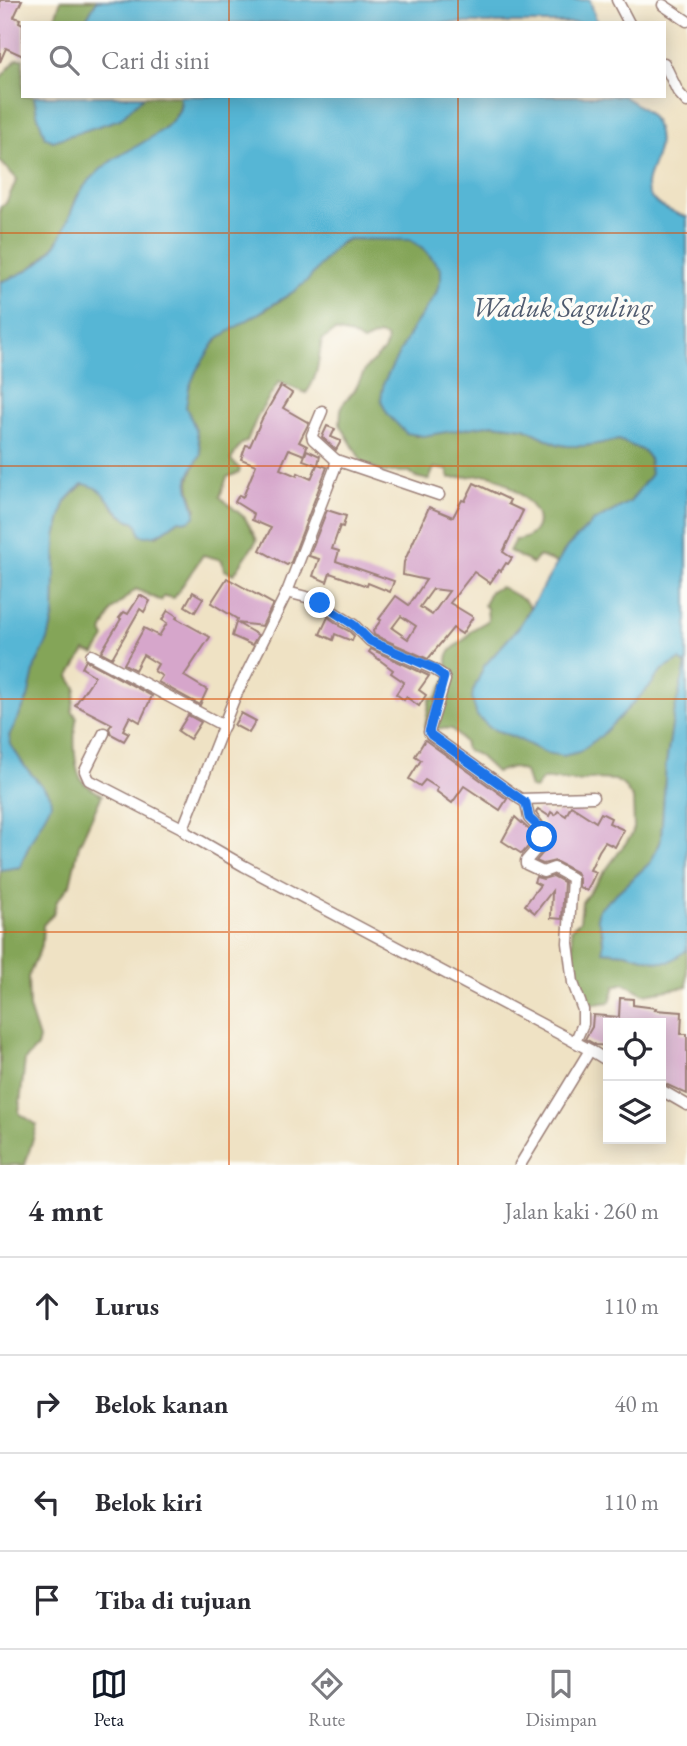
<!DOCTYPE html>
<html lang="id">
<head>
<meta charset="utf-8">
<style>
  body { margin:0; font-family:"EB Garamond",serif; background:#f7f7f7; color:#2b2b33 }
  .controls { position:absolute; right:21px; bottom:21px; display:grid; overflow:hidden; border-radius:0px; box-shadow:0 4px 18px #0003 }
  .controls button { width:63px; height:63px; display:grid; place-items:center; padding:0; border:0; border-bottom:2px solid #e1e1e2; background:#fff; color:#2b2b33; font:35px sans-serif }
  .stop { position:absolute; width:21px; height:21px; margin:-16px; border:5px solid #1a73e8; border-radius:50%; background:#fff }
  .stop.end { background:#1a73e8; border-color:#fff; box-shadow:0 2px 7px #0008 }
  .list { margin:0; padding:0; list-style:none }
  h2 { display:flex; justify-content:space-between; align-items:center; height:91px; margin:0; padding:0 28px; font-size:30px }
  h2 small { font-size:23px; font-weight:400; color:#7c7c81 }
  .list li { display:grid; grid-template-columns:46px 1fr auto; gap:21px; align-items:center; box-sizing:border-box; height:98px; padding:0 28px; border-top:2px solid #e1e1e2 }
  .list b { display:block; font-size:26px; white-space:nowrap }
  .list em { font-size:23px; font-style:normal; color:#7c7c81 }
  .icon { flex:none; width:38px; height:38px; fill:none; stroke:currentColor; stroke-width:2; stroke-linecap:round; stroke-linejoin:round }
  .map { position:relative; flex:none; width:687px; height:1165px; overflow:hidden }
  .search { position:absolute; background:#fff; box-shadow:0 4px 18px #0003; left:21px; right:21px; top:21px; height:77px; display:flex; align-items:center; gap:18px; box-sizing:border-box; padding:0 24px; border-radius:0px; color:#7c7c81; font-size:26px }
  .sheet { height:483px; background:#fff }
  nav { display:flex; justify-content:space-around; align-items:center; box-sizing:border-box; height:98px; border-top:2px solid #e1e1e2; background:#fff; font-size:19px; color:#7c7c81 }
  nav a { display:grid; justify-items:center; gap:4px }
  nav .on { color:#111827 }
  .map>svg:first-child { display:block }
</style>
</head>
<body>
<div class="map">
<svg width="687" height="1165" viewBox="0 0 687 1165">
  <rect width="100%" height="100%" fill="#fdfcf7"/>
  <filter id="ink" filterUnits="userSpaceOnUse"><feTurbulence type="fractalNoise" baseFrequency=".0143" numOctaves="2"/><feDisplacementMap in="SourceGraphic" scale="14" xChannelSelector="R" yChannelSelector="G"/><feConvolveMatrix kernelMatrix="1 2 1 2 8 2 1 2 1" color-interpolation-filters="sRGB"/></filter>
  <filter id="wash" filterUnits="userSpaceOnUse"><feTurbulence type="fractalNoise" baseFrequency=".00686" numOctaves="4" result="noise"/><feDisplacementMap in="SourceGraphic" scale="28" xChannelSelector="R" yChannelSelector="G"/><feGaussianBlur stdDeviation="1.57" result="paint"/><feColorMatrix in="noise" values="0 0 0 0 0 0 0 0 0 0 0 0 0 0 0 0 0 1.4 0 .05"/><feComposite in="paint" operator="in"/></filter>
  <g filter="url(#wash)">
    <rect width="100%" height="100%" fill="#efe2c4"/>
    <g fill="#84a559" stroke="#676242" stroke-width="2">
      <polygon points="61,0 97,0 84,23 53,23"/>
      <path d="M17,59h6v37h11l3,17 8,24 8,4 66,-22 25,-23h35c10,21 -34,47 -50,56 -6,4 -14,5 -19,10 -11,8 -23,21 -31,31 -7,10 -8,25 -14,36 -13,27 -37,44 -65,53v-75l6,-4 11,-24 -17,-18v-83z"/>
      <path d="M349,239l61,1 14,9 17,20v9l-5,16 -24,35 3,107 78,-12 32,4 32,16 10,2h18l34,-6 25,11 5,7 2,16 -21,28 -37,20 -26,25 -10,16 -18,-7 -6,8 -24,-13 6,-11c12,0 26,-9 22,-24 -4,-14 -35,-39 -49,-41 -4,-1 -30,3 -38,3l-3,-8 -13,-2 -5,12 -14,-3 -5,-5h-28l-20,-10 -22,-38 1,-15 4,-8 10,-11 11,-22 17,-16 4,-8 -1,-7 -8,-2 -15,7 -11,-7 -17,-4 -13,9c-4,18 -3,37 -16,53l-27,-11 -21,33 -11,26 -7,4 -9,15 9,9 -1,4 -12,4 -7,20 25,21 12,22 -23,34 -10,-4 -2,-10 -19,-5 -29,43 -10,-2 -3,5 -25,-12 -24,21 -10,22 3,6 -10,16 -10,-3 -16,26 7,11 -4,23 5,6c-4,15 -4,53 6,65 5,5 13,9 19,13l-23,50 -9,40 -13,16 -4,13 -10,11 -1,20 -14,32 1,31 10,31 -2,8 -12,13 -6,53 18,12 -12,40h-25v-295l20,-3 30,-72 -25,-28 -14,-22 -2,-9 19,-38 7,-32 13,-26 6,-25 2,-79 9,-34 18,-18c26,3 25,24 41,33 11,6 21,13 33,19l22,-16 9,1 8,-12c-10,-29 -10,-28 5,-55 -2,-9 -3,-19 -6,-27 -2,-6 -8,-14 -9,-21 -2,-22 23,-59 38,-73 23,-14 49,-26 70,-42 20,-15 31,-42 55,-52z"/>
      <path d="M501,587l23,13 6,7 -11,20 -35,39 6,62 24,9 137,-52 10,-14 19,-11 7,5 -13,49 -8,50 -5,74 -10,24 -52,47c-2,11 5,28 5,42l22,2 33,9 10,-1 18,-11v37l-43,7 -20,-11 -9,3 -5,16 -23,3c-15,-22 -12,-50 -16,-76l9,-8 2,-19 49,-66 3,-8 -1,-29 -10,-14 -8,-5 -24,-1 -12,3 -31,-3h-5l-8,10 -5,-1 -5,-16 -13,-5 -16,5 -18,-17 -12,-5 -2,-8 -12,-13 -27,-2 5,-29 5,1 14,-25c-6,-24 2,-23 17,-36 3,-3 4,-7 8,-9 4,-4 9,-4 14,-9l-1,-12 -3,-3 6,-14z"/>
    </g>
    <g fill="#56b6d5" stroke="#506a80" stroke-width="2">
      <polygon points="97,0 590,0 596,20 599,23 84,23"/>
      <polygon points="34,96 144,96 120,119 53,141 45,137 37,113"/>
      <path d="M179,96h444c10,7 29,16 33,29 16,44 -47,67 31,92v733l-18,12h-10l-33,-9 -23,-2v-17l-6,-16 2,-9 52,-47 10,-23 5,-75 8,-50 12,-49 -6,-5 -19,11 -10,14 -50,51 -22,16 -16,4 -17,-3 -32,-16 -24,-9 -13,-12 -5,-17 1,-8 11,-25 35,-39 48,-80 26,-25 37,-20 21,-28 -2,-16 -5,-7 -25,-11 -34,6h-18l-10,-2 -32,-16 -32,-4 -70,12 -17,-3 -18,-18 -4,-8 -3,-8 3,-17 28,-53 24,-35 5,-16v-9l-17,-20 -14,-9 -61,-1 -8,3 -10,10 -22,27 -13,11 -79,49 -21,32 -7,17 -3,19 10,23 5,24c-4,7 -9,14 -12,22 -5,13 7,27 6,41l-7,4 -9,-1c-14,10 -22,19 -39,15 -4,-19 -8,-11 -18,-20 -14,-12 -18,-29 -40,-31l-17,18 -9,34 -2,79 -6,25 -13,26 -7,32 -19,38 2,9 14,22 25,28 1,9 -21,39 -10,24 -20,3v-588c22,-7 44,-19 57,-39 9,-14 13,-30 20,-45 5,-12 22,-28 33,-36 16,-13 82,-38 69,-66z"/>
    </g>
    <g id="blocks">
      <g fill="#d6a6cb" fill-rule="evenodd">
        <polygon points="0,0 22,0 14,17 20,19 19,22 23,24 23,56 6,48 0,62"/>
        <polygon points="281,386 292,393 283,408 309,423 299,442 307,446 304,455 289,449 280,469 297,476 298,473 311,479 317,465 303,460 307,450 320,456 318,464 327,467 291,562 287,565 260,550 271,528 252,520 254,514 235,502 239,495 243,497 256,465 241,459 246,445 250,446 262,419"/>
        <polygon points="327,426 335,429 331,437 341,441 336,450 322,437"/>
        <path d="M474,483l36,17 -2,4 15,7 -20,41 9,6 -4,6 -2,-1 -5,8 -2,-1 -9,13 -16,-11 -24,31 23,14 -11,17 -9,-6 -25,31 -54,-24 -1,-4 8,-11 -2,-1 17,-23 13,9 17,-25 -23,-5 1,-13 25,-55 24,10 9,-17 3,1zM433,589l16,2 -17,24 -12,-8zM401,616l15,10 -8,13 -16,-11z"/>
        <polygon points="327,510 346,516 343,527 340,526 332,549 339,551 336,561 394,581 390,592 368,583 367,586 330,573 327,582 313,576 319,559 309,556"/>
        <polygon points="227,578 273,604 262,626 237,623 258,635 252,645 232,636 237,619 211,603"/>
        <polygon points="193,592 203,598 195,612 185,606"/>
        <polygon points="140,595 150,601 144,612 140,609 112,658 101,652 121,619 119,618 124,612 128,614"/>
        <polygon points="168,610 177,616 176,618 210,637 184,676 207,690 200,705 158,682 162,676 154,671 158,664 143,655 135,670 124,664 144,628 159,636 167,623 162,620"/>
        <polygon points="328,617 339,625 339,626 349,631 354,636 352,641 335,634 333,640 320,634"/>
        <polygon points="371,649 429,676 419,690 426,695 419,706 406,697 404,700 396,694 404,682 391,673 393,670 369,652"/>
        <polygon points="86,660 152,696 140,722 130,716 123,730 129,733 124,741 111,734 109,728 112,724 75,705 95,676 82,668"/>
        <polygon points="241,713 256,721 249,733 234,725"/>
        <polygon points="188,715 201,722 190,739 178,731"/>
        <polygon points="425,740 507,799 500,810 464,786 452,803 436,791 438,788 425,780 420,786 409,779 421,760 415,756"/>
        <polygon points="571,806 596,822 601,813 611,818 609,823 624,830 615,847 605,842 599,851 590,870 596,872 587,891 579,887 579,878 576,872 555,861 543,864 536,861 546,849 550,832 536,813 538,809 549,816 551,812 555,815 558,811 566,816"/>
        <polygon points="515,817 535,835 532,842 522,854 502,841"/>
        <polygon points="553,876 564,882 562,919 551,918 552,891 535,913 525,905 540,885 534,882 536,877 543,879"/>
        <polygon points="620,998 633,999 633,1005 656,1008 655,1010 682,1012 681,1034 687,1034 687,1094 661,1082 661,1023 608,1023 608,1046 596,1045 585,1039 592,1027 593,1015 619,1017"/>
      </g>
    </g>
  </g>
  <g filter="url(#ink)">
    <use href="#blocks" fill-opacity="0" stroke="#9c8078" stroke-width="2"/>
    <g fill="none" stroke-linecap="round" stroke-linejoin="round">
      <defs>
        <g id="street">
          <polyline points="617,0 629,23"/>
          <polyline points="663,5 687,21"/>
          <polyline points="664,63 678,92 687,102"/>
          <polyline points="322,411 312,435 313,439 336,460 335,468 287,592 234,699 184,826 185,832 244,866 590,1050 520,1165"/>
          <polyline points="336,460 439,495"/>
          <polyline points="287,592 310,598 324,606 354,625 370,641 433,669 443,675 445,680 429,732 431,735 526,803 529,818 543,833 539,846 526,861 526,864 543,872 554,868 572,878 568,943 573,983 583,1010 583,1024 575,1042"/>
          <polyline points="91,655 224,726"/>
          <polyline points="104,733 85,771 89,780 184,829"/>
          <polyline points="520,799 593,797"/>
          <polyline points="590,1050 608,1061"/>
          <polyline points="661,1090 687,1105"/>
        </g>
      </defs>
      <use href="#street" stroke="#9c8078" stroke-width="13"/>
      <use href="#street" stroke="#fff" stroke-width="10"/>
    </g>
  </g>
  <g fill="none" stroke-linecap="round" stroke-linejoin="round" filter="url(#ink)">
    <polyline stroke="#1a73e8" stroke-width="9" points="320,603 354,625 370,641 433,668 444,677 429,732 431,735 526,803 529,818 542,830 542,837"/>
  </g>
  <path fill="none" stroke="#d8530f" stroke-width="2" stroke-opacity="0.55" d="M229,0v23M458,0v23M229,96v1069M458,96v1069M0,233h687M0,466h687M0,699h687M0,932h687"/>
  <g text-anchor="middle" stroke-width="7" stroke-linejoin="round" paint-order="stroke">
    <g font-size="28" font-style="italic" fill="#4f5b6f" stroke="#fdfcf7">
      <text x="562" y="317">Waduk Saguling</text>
    </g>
  </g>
</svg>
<div class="controls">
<button><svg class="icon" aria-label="locate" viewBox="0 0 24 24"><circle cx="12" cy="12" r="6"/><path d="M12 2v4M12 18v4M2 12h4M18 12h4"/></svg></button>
<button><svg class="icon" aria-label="layers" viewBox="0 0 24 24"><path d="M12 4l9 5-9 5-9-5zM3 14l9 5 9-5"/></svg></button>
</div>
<div class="stop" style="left:542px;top:837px"></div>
<div class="stop end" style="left:320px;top:603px"></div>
<div class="search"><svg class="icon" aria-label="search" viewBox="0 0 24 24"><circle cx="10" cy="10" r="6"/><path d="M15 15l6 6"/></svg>Cari di sini</div>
</div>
<section class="sheet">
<h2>4 mnt<small>Jalan kaki · 260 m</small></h2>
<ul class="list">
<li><svg class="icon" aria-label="ahead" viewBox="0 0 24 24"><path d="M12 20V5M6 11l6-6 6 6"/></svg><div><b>Lurus</b></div><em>110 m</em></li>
<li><svg class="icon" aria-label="right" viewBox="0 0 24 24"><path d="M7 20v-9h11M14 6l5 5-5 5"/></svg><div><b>Belok kanan</b></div><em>40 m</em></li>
<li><svg class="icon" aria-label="left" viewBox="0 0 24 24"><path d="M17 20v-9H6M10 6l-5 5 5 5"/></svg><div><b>Belok kiri</b></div><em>110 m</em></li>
<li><svg class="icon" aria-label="arrive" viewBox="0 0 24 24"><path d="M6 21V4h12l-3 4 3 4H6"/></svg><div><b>Tiba di tujuan</b></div></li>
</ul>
</section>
<nav>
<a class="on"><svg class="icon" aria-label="map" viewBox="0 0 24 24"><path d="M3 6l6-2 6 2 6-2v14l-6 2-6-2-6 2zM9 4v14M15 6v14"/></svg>Peta</a>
<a><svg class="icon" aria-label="directions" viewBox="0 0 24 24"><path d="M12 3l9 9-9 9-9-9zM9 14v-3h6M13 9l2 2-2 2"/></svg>Rute</a>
<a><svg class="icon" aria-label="saved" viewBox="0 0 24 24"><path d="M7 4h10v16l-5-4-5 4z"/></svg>Disimpan</a>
</nav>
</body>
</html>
